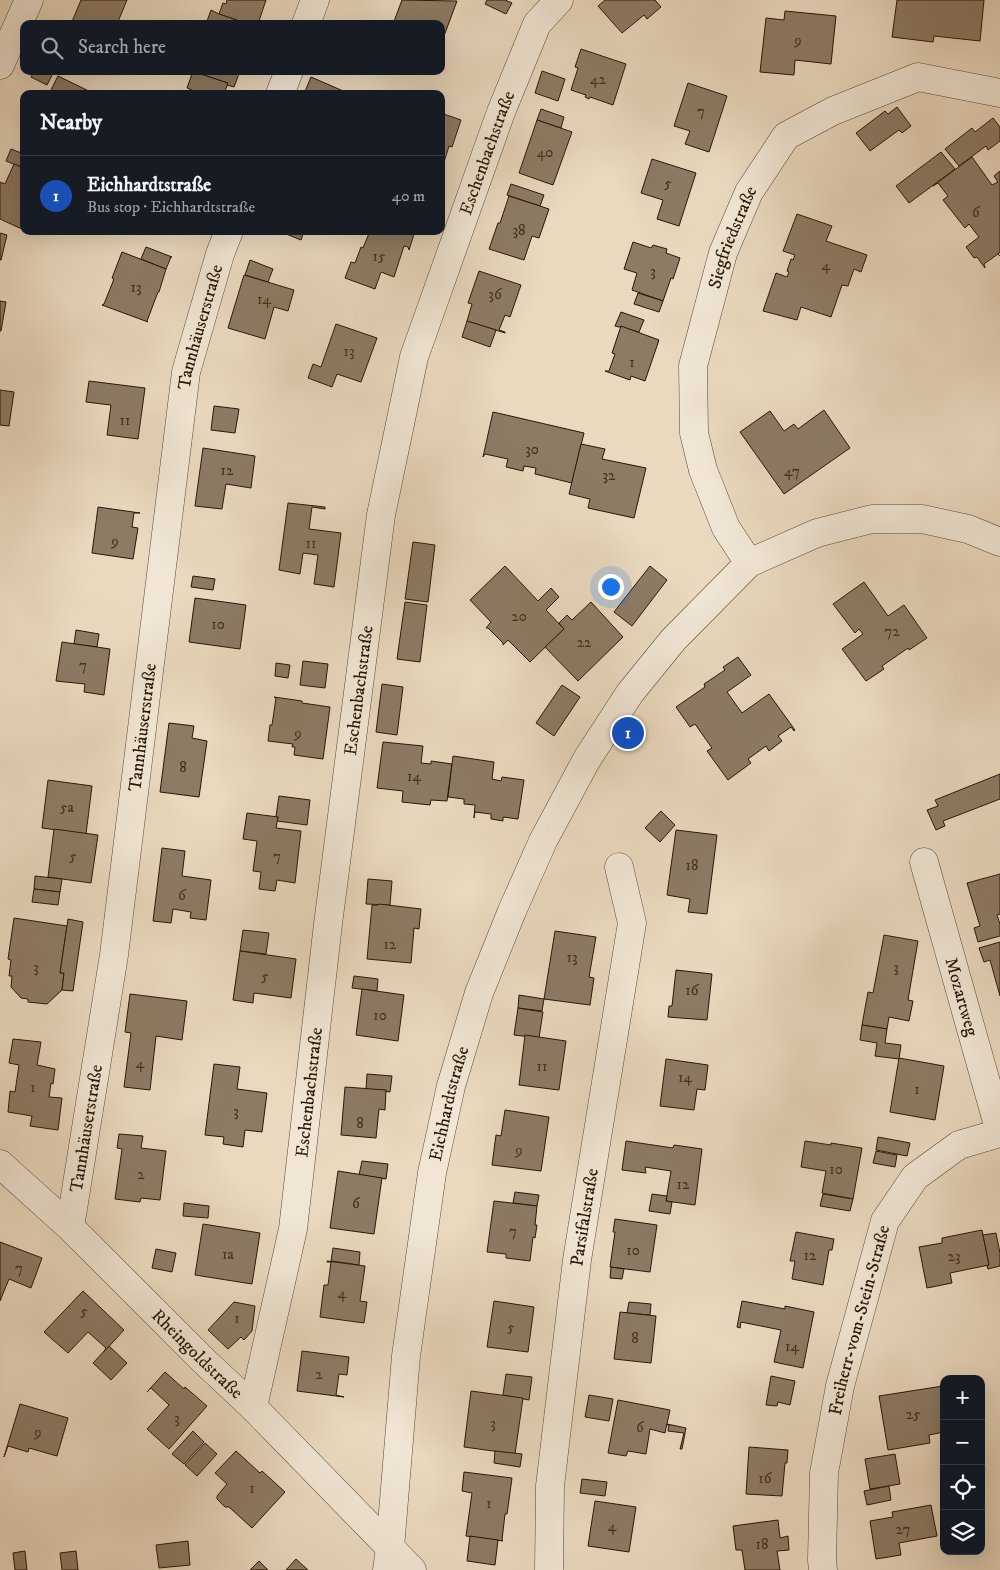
<!DOCTYPE html>
<html lang="en">
<head>
<meta charset="utf-8">
<style>
  body { margin:0; font-family:"IM FELL DW Pica",serif; background:#20242c; color:#f1f3f6 }
  .controls { position:absolute; right:15px; bottom:15px; display:grid; overflow:hidden; border-radius:10px; box-shadow:0 5px 20px #0002 }
  .controls button { width:45px; height:45px; display:grid; place-items:center; padding:0; border:0; border-bottom:1px solid #363941; background:#171b24; color:#f1f3f6; font:25px sans-serif }
  .you { position:absolute; left:610px; top:586px; width:18px; height:18px; margin:-12px; border:4px solid #fff; border-radius:50%; background:#1a73e8; box-shadow:0 0 0 8px #1a73e833 }
  .badge { display:grid; place-items:center; width:32px; height:32px; border-radius:50%; background:#7c3aed; color:#fff; font-size:16px; font-weight:700 }
  .pin { position:absolute; translate:-50% -50%; border:2px solid #fff; box-shadow:0 1px 5px #0006 }
  .list { margin:0; padding:0; list-style:none }
  h2 { display:flex; justify-content:space-between; align-items:center; height:65px; margin:0; padding:0 20px; font-size:21px }
  h2 small { font-size:16px; font-weight:400; color:#9ea1a6 }
  .list li { display:grid; grid-template-columns:32px 1fr auto; gap:15px; align-items:center; box-sizing:border-box; height:80px; padding:0 20px; border-top:1px solid #363941 }
  .list b { display:block; font-size:19px; white-space:nowrap }
  .list p { margin:0; font-size:16px; white-space:nowrap; color:#9ea1a6 }
  .list em { font-size:16px; font-style:normal; color:#9ea1a6 }
  .icon { flex:none; width:28px; height:28px; fill:none; stroke:currentColor; stroke-width:2; stroke-linecap:round; stroke-linejoin:round }
  .map { position:relative; flex:none; width:1000px; height:1570px; overflow:hidden }
  .search { position:absolute; background:#171b24; box-shadow:0 5px 20px #0002; left:20px; top:20px; width:425px; height:55px; display:flex; align-items:center; gap:12px; box-sizing:border-box; padding:0 18px; border-radius:10px; color:#9ea1a6; font-size:19px }
  .panel { position:absolute; background:#171b24; box-shadow:0 5px 20px #0002; left:20px; top:90px; width:425px; height:145px; border-radius:10px }
  .map>svg:first-child { display:block }
</style>
</head>
<body>
<div class="map">
<svg width="1000" height="1570" viewBox="0 0 1000 1570">
  <rect width="100%" height="100%" fill="#ead9bf"/>
  <filter id="stains"><feTurbulence type="fractalNoise" baseFrequency=".004" numOctaves="4"/><feColorMatrix values="0 0 0 0 .2 0 0 0 0 .09 0 0 0 0 .02 0 0 0 .5 -.17"/></filter>
  <radialGradient id="worn" r=".72"><stop offset=".6" stop-color="#630" stop-opacity="0"/><stop offset="1" stop-color="#630" stop-opacity=".3"/></radialGradient>
  <g fill="#8d7b66" stroke="#281605">
    <polygon points="81,0 127,0 117,24 71,24"/>
    <polygon points="227,0 266,0 258,24 248,24 219,14 223,3 226,4"/>
    <polygon points="402,0 457,1 441,44 441,24 393,24"/>
    <polygon points="487,0 505,0 512,3 506,14 485,4"/>
    <polygon points="605,0 655,0 661,7 647,19 644,15 622,33 598,6"/>
    <polygon points="897,0 984,0 980,41 934,36 933,42 892,37"/>
    <polygon points="211,10 219,14 248,24 206,24"/>
    <polygon points="785,11 836,16 831,64 795,60 794,75 760,72 766,18 784,20"/>
    <polygon points="581,49 626,64 613,105 590,97 589,99 585,97 586,95 571,90 578,68 575,67"/>
    <polygon points="34,71 54,71 47,85 31,77"/>
    <polygon points="193,71 228,83 224,94 193,94 194,91 187,88"/>
    <polygon points="202,71 240,71 234,87 227,85 228,83 201,74"/>
    <polygon points="542,71 565,79 558,101 535,93"/>
    <polygon points="58,76 95,94 49,94"/>
    <polygon points="311,77 350,94 304,94"/>
    <polygon points="688,83 727,96 709,152 685,144 690,131 674,126"/>
    <polygon points="897,107 911,126 902,133 899,130 870,151 856,133 885,111 888,114"/>
    <polygon points="541,109 564,117 561,128 537,120"/>
    <polygon points="441,113 461,120 452,147 449,146 444,162 441,161"/>
    <polygon points="993,118 1000,127 1000,141 988,150 986,146 959,166 945,149 972,128 975,132"/>
    <polygon points="537,120 572,132 553,185 519,173"/>
    <polygon points="11,149 24,154 24,168 6,161"/>
    <polygon points="941,152 955,169 909,203 896,186"/>
    <polygon points="972,157 992,185 998,182 994,176 1000,171 1000,252 998,254 1000,256 998,254 984,264 985,268 977,257 974,258 966,247 979,237 969,224 965,228 943,200 948,196 938,183 933,186"/>
    <polygon points="652,159 696,173 679,226 657,219 663,200 641,193"/>
    <polygon points="14,164 24,168 24,230 0,219 0,182 5,184"/>
    <polygon points="511,184 544,195 540,206 507,195"/>
    <polygon points="509,196 549,209 539,238 532,236 524,260 489,249 498,223 500,223"/>
    <polygon points="797,214 832,226 826,241 867,255 861,272 854,269 848,286 842,285 831,317 801,307 797,320 763,311 776,273 787,277 789,272 787,271 791,259 793,260 795,255 783,251"/>
    <polygon points="279,231 304,231 301,240"/>
    <polygon points="370,231 415,231 409,250 408,247 404,246 394,277 381,272 375,289 345,278 351,262 355,263 361,247 363,248"/>
    <polygon points="0,233 7,235 1,260 0,260"/>
    <polygon points="633,242 651,248 653,245 667,249 666,253 680,258 673,279 671,278 663,301 632,290 637,273 624,269"/>
    <polygon points="146,247 172,257 171,257 166,269 141,259"/>
    <polygon points="122,252 166,269 159,292 158,292 147,321 148,322 102,305 104,304 114,279 112,278"/>
    <polygon points="250,260 273,269 268,282 245,275"/>
    <polygon points="479,271 521,285 510,317 505,315 499,330 505,332 505,333 467,321 472,304 468,303"/>
    <polygon points="244,275 294,290 288,311 274,307 265,339 228,328"/>
    <polygon points="638,293 663,301 659,312 634,304"/>
    <polygon points="0,301 6,302 1,331 0,331"/>
    <polygon points="621,312 644,320 639,332 615,326"/>
    <polygon points="467,321 496,330 490,347 462,337"/>
    <polygon points="336,324 377,338 361,382 337,374 332,387 308,378 313,364 321,367"/>
    <polygon points="621,326 659,340 645,381 631,376 630,380 605,371 609,371 615,354 612,353"/>
    <polygon points="89,381 145,388 138,439 107,435 111,405 86,402"/>
    <polygon points="0,390 14,392 9,426 0,425"/>
    <polygon points="214,406 239,409 235,433 211,430"/>
    <polygon points="824,410 850,448 784,494 740,432 770,411 784,431 794,424 798,429"/>
    <polygon points="493,412 584,433 572,483 535,474 536,468 524,466 523,471 506,467 508,459 485,454 483,457"/>
    <polygon points="581,444 605,449 602,459 646,468 634,518 588,508 590,499 569,494"/>
    <polygon points="203,448 255,456 251,488 226,484 222,509 195,506"/>
    <polygon points="288,503 325,507 325,509 312,507 309,529 341,533 334,587 314,584 318,555 303,553 300,574 279,570"/>
    <polygon points="98,507 140,513 134,513 132,527 138,528 133,559 92,553"/>
    <polygon points="413,542 435,545 428,602 405,599"/>
    <polygon points="505,566 538,601 551,588 559,597 546,610 564,629 530,662 508,640 503,645 503,643 488,628 486,628 491,622 470,600"/>
    <polygon points="650,566 667,580 632,626 614,612"/>
    <polygon points="193,576 215,579 213,590 191,587"/>
    <polygon points="864,582 888,616 904,605 927,638 909,650 908,648 882,666 884,669 866,681 842,649 863,634 859,629 855,633 833,604"/>
    <polygon points="195,598 246,605 240,649 189,642"/>
    <polygon points="405,602 427,605 420,662 397,659"/>
    <polygon points="591,602 623,637 578,681 545,647 564,629 559,623 567,615 572,620"/>
    <polygon points="76,630 99,634 97,647 74,644"/>
    <polygon points="62,642 110,649 104,695 84,692 85,684 56,681"/>
    <polygon points="738,657 751,675 727,692 742,713 769,694 795,730 794,731 791,727 778,736 782,741 769,751 766,746 748,759 751,763 728,780 707,751 712,748 695,724 690,727 676,707 705,687 704,684 725,670 723,667"/>
    <polygon points="303,661 328,664 325,688 300,685"/>
    <polygon points="276,663 290,665 288,678 275,676"/>
    <polygon points="382,684 403,687 397,735 376,732"/>
    <polygon points="562,685 580,697 554,736 536,723"/>
    <polygon points="274,697 302,701 302,703 330,707 323,759 294,755 295,747 292,747 293,744 268,741 270,725 272,725 276,698"/>
    <polygon points="169,723 194,726 192,738 207,741 199,797 160,792"/>
    <polygon points="383,742 423,746 421,763 431,764 431,761 452,764 447,801 431,800 430,805 402,802 403,791 377,788"/>
    <polygon points="453,756 494,762 492,779 501,781 502,777 524,780 518,819 503,817 503,821 491,819 491,814 475,812 474,818 475,805 464,804 464,799 448,797"/>
    <polygon points="1000,774 1000,799 943,821 945,826 936,830 927,810 938,806 935,800"/>
    <polygon points="48,780 92,786 86,834 42,828"/>
    <polygon points="279,796 310,800 307,825 277,821 278,817 276,816"/>
    <polygon points="661,811 675,825 660,842 645,828"/>
    <polygon points="247,813 278,817 276,828 301,831 295,883 277,880 275,891 259,889 261,872 253,871 257,841 243,839"/>
    <polygon points="54,829 98,835 91,883 48,877"/>
    <polygon points="676,830 717,835 707,914 688,912 690,899 667,895"/>
    <polygon points="162,848 185,851 182,876 211,880 206,920 190,918 191,912 173,909 171,923 153,921"/>
    <polygon points="1000,874 1000,914 997,915 1000,924 1000,936 978,942 974,928 980,926 967,883"/>
    <polygon points="35,876 62,879 60,892 34,889"/>
    <polygon points="368,879 392,881 390,905 366,904"/>
    <polygon points="34,889 60,892 58,905 32,902"/>
    <polygon points="379,904 421,909 419,929 414,928 411,963 367,959 372,905 378,905"/>
    <polygon points="14,918 67,926 60,973 64,973 62,990 47,1004 28,1002 28,999 21,998 11,987 12,976 9,976 11,960 8,959"/>
    <polygon points="68,919 83,922 73,991 62,990 64,973 60,973"/>
    <polygon points="243,930 269,933 266,954 240,951"/>
    <polygon points="555,931 596,937 589,977 594,978 590,1005 544,999"/>
    <polygon points="884,935 918,941 908,1000 913,1001 909,1021 889,1017 887,1029 862,1025 868,992 873,993"/>
    <polygon points="1000,942 1000,996 990,960 984,962 979,948"/>
    <polygon points="240,951 296,959 291,998 254,993 253,1003 233,1000"/>
    <polygon points="676,970 712,974 707,1020 668,1017 669,1006 672,1006"/>
    <polygon points="354,976 378,979 377,991 352,988"/>
    <polygon points="362,989 404,995 398,1041 356,1035"/>
    <polygon points="130,994 187,1001 182,1040 156,1036 150,1090 124,1087 131,1033 125,1032"/>
    <polygon points="519,995 544,999 542,1011 518,1008"/>
    <polygon points="518,1008 543,1012 539,1038 514,1035"/>
    <polygon points="862,1025 887,1029 885,1043 901,1045 899,1059 875,1056 877,1043 860,1040"/>
    <polygon points="525,1035 566,1041 559,1090 519,1085"/>
    <polygon points="13,1039 41,1042 37,1065 55,1069 53,1084 51,1083 49,1097 62,1098 58,1130 30,1126 32,1116 8,1112 10,1091 15,1092 19,1065 9,1063"/>
    <polygon points="899,1058 944,1066 935,1120 890,1112"/>
    <polygon points="666,1059 708,1065 705,1090 697,1089 694,1110 660,1106"/>
    <polygon points="214,1064 240,1067 237,1089 267,1093 262,1132 245,1130 243,1147 223,1144 224,1137 205,1135"/>
    <polygon points="367,1074 392,1076 390,1092 366,1089"/>
    <polygon points="345,1087 386,1090 385,1110 379,1109 376,1138 341,1135"/>
    <polygon points="505,1110 549,1117 541,1171 492,1165 496,1135 501,1136"/>
    <polygon points="119,1134 143,1136 141,1148 166,1151 160,1200 141,1198 140,1202 115,1199 122,1149 117,1148"/>
    <polygon points="878,1137 910,1143 907,1156 876,1150"/>
    <polygon points="626,1141 673,1148 674,1145 702,1149 695,1205 666,1201 671,1171 645,1167 646,1173 622,1170"/>
    <polygon points="805,1141 831,1145 831,1143 862,1148 853,1199 822,1193 826,1171 801,1167"/>
    <polygon points="876,1151 897,1155 895,1167 873,1163"/>
    <polygon points="362,1161 388,1164 386,1179 359,1175"/>
    <polygon points="338,1171 382,1178 374,1234 330,1228"/>
    <polygon points="515,1192 539,1195 537,1206 513,1203"/>
    <polygon points="652,1194 667,1196 666,1201 672,1202 670,1214 649,1211"/>
    <polygon points="823,1194 853,1199 850,1211 820,1206"/>
    <polygon points="494,1201 537,1206 535,1225 537,1225 535,1238 533,1237 530,1261 506,1258 506,1254 487,1252"/>
    <polygon points="184,1203 209,1206 208,1218 183,1216"/>
    <polygon points="615,1219 657,1225 650,1272 610,1267 615,1232 613,1232"/>
    <polygon points="203,1224 260,1233 252,1284 195,1275"/>
    <polygon points="982,1230 989,1265 950,1273 952,1283 927,1288 919,1247 942,1243 942,1238"/>
    <polygon points="796,1232 834,1239 832,1250 829,1250 823,1285 792,1279 795,1261 790,1261"/>
    <polygon points="996,1233 1000,1253 1000,1266 988,1269 987,1266 989,1265 983,1235"/>
    <polygon points="0,1242 42,1258 31,1288 9,1279 0,1301"/>
    <polygon points="333,1248 360,1252 359,1265 331,1261"/>
    <polygon points="156,1249 176,1253 172,1272 152,1268"/>
    <polygon points="327,1261 365,1266 360,1301 367,1302 364,1323 320,1317 324,1285 328,1285 331,1262 327,1262"/>
    <polygon points="611,1267 624,1269 622,1279 610,1278"/>
    <polygon points="83,1291 124,1330 103,1353 106,1348 88,1332 68,1353 44,1332"/>
    <polygon points="494,1301 534,1307 528,1352 487,1347"/>
    <polygon points="742,1301 785,1309 785,1306 814,1312 803,1368 774,1362 781,1330 741,1322 740,1328 737,1327"/>
    <polygon points="234,1302 255,1306 252,1331 244,1340 241,1337 228,1349 208,1330"/>
    <polygon points="629,1302 651,1304 650,1315 627,1313"/>
    <polygon points="620,1312 656,1316 651,1363 614,1359"/>
    <polygon points="109,1346 127,1363 111,1380 93,1363"/>
    <polygon points="302,1351 349,1357 347,1375 339,1374 336,1395 344,1397 297,1391"/>
    <polygon points="165,1372 184,1389 185,1387 207,1406 169,1449 147,1429 169,1405 151,1388 147,1392"/>
    <polygon points="506,1374 532,1377 529,1400 503,1395"/>
    <polygon points="771,1376 795,1381 790,1405 778,1402 777,1406 766,1405"/>
    <polygon points="943,1386 944,1432 929,1435 930,1443 888,1450 879,1396"/>
    <polygon points="471,1391 523,1398 515,1454 464,1447"/>
    <polygon points="589,1395 613,1399 609,1421 585,1417"/>
    <polygon points="618,1400 670,1410 665,1433 650,1429 646,1454 628,1451 626,1456 608,1453"/>
    <polygon points="20,1404 68,1418 57,1456 29,1448 28,1452 8,1446 4,1457"/>
    <polygon points="667,1424 686,1428 682,1449 680,1449 684,1433 668,1431 669,1425 667,1425"/>
    <polygon points="193,1431 204,1442 184,1464 172,1454"/>
    <polygon points="205,1443 217,1454 197,1476 185,1465"/>
    <polygon points="749,1447 788,1450 787,1463 785,1463 782,1496 746,1494"/>
    <polygon points="236,1451 260,1473 262,1471 285,1492 252,1528 229,1507 225,1507 217,1499 217,1496 227,1484 215,1473"/>
    <polygon points="495,1451 522,1454 520,1467 494,1463"/>
    <polygon points="895,1454 900,1484 870,1489 865,1459"/>
    <polygon points="464,1472 512,1478 507,1514 505,1514 502,1540 503,1541 466,1536 472,1493 462,1491"/>
    <polygon points="582,1479 607,1482 605,1496 580,1493"/>
    <polygon points="889,1486 891,1500 867,1505 864,1491"/>
    <polygon points="595,1501 636,1507 629,1552 588,1546"/>
    <polygon points="931,1505 937,1536 899,1543 901,1555 876,1559 870,1521 893,1517 892,1512"/>
    <polygon points="778,1520 780,1538 788,1536 789,1550 777,1551 780,1570 745,1570 742,1550 736,1550 733,1526"/>
    <polygon points="470,1536 498,1540 495,1565 467,1561"/>
    <polygon points="188,1541 190,1565 159,1568 156,1545"/>
    <polygon points="25,1551 27,1570 15,1570 13,1553"/>
    <polygon points="76,1551 78,1570 62,1570 60,1553"/>
    <polygon points="296,1559 308,1570 286,1570"/>
    <polygon points="259,1561 268,1570 250,1570"/>
  </g>
  <g fill="none" stroke-linecap="round" stroke-linejoin="round">
    <defs>
      <g id="minor">
        <polyline points="306,24 315,0"/>
        <polyline points="0,65 29,0"/>
        <polyline points="280,94 289,71"/>
        <path id="s1" d="M749,563l-23,-35 -23,-58 -9,-37 -1,-67 30,-113 26,-61 37,-56 47,-25 85,-34 82,16"/>
        <path id="s2" d="M924,862l76,270"/>
        <path id="s3" d="M0,1164l70,63 134,134 49,46 159,163"/>
        <path id="s4" d="M70,1227l44,-272 72,-583 34,-118 9,-23"/>
        <path id="s5" d="M253,1407l40,-178 35,-305 53,-409 33,-158 87,-245 36,-88 22,-24"/>
        <path id="s6" d="M387,1570l3,-22 16,-192 26,-183 19,-87 28,-93 33,-82 31,-70 44,-82 43,-66 43,-53 76,-77 68,-30 55,-14h50l46,10 32,13"/>
        <path id="s7" d="M549,1570l1,-84 27,-226 55,-337 -13,-56"/>
        <path id="s8" d="M823,1570l-1,-10 2,-87 16,-87 45,-165 30,-44 44,-32 41,-12"/>
      </g>
    </defs>
    <use href="#minor" stroke="#584734" stroke-width="29"/>
    <use href="#minor" stroke="#f1e6d5" stroke-width="28"/>
  </g>
  <g text-anchor="middle" stroke-width="4" stroke-linejoin="round" paint-order="stroke">
    <g font-size="15" fill="#412f1d">
      <text x="798" y="45">9</text>
      <text x="598" y="84">42</text>
      <text x="701" y="116">7</text>
      <text x="545" y="157">40</text>
      <text x="668" y="188">5</text>
      <text x="976" y="217">6</text>
      <text x="519" y="235">38</text>
      <text x="379" y="261">15</text>
      <text x="826" y="270">4</text>
      <text x="653" y="276">3</text>
      <text x="136" y="292">13</text>
      <text x="495" y="299">36</text>
      <text x="264" y="304">14</text>
      <text x="349" y="356">13</text>
      <text x="632" y="367">1</text>
      <text x="125" y="425">11</text>
      <text x="532" y="454">30</text>
      <text x="227" y="475">12</text>
      <text x="792" y="476">47</text>
      <text x="609" y="480">32</text>
      <text x="115" y="546">9</text>
      <text x="311" y="548">11</text>
      <text x="519" y="621">20</text>
      <text x="218" y="629">10</text>
      <text x="892" y="636">72</text>
      <text x="584" y="647">22</text>
      <text x="83" y="670">7</text>
      <text x="298" y="738">9</text>
      <text x="183" y="772">8</text>
      <text x="414" y="781">14</text>
      <text x="67" y="812">5a</text>
      <text x="73" y="861">5</text>
      <text x="277" y="861">7</text>
      <text x="692" y="870">18</text>
      <text x="182" y="900">6</text>
      <text x="390" y="949">12</text>
      <text x="572" y="962">13</text>
      <text x="36" y="972">3</text>
      <text x="896" y="972">3</text>
      <text x="265" y="981">5</text>
      <text x="692" y="995">16</text>
      <text x="380" y="1020">10</text>
      <text x="140" y="1068">4</text>
      <text x="542" y="1071">11</text>
      <text x="685" y="1082">14</text>
      <text x="33" y="1092">1</text>
      <text x="917" y="1094">1</text>
      <text x="236" y="1116">3</text>
      <text x="360" y="1128">8</text>
      <text x="519" y="1155">9</text>
      <text x="836" y="1174">10</text>
      <text x="141" y="1179">2</text>
      <text x="683" y="1189">12</text>
      <text x="356" y="1208">6</text>
      <text x="513" y="1236">7</text>
      <text x="633" y="1255">10</text>
      <text x="228" y="1259">1a</text>
      <text x="810" y="1260">12</text>
      <text x="954" y="1261">23</text>
      <text x="19" y="1273">7</text>
      <text x="342" y="1298">4</text>
      <text x="84" y="1316">5</text>
      <text x="237" y="1323">1</text>
      <text x="511" y="1332">5</text>
      <text x="635" y="1343">8</text>
      <text x="792" y="1351">14</text>
      <text x="319" y="1379">2</text>
      <text x="913" y="1419">25</text>
      <text x="177" y="1423">3</text>
      <text x="493" y="1428">3</text>
      <text x="640" y="1432">6</text>
      <text x="38" y="1437">9</text>
      <text x="765" y="1483">16</text>
      <text x="252" y="1493">1</text>
      <text x="489" y="1508">1</text>
      <text x="612" y="1531">4</text>
      <text x="903" y="1534">27</text>
      <text x="762" y="1549">18</text>
    </g>
    <g font-size="18" fill="#281605" stroke="#f1e6d5">
      <text dy="6" stroke="none"><textPath href="#s5" startOffset="1280">Eschenbachstraße</textPath></text>
      <text dy="6" stroke="none"><textPath href="#s1" startOffset="344">Siegfriedstraße</textPath></text>
      <text dy="6" stroke="none"><textPath href="#s4" startOffset="910">Tannhäuserstraße</textPath></text>
      <text dy="6" stroke="none"><textPath href="#s5" startOffset="725">Eschenbachstraße</textPath></text>
      <text dy="6" stroke="none"><textPath href="#s4" startOffset="505">Tannhäuserstraße</textPath></text>
      <text dy="6" stroke="none"><textPath href="#s2" startOffset="140">Mozartweg</textPath></text>
      <text dy="6" stroke="none"><textPath href="#s5" startOffset="320">Eschenbachstraße</textPath></text>
      <text dy="6" stroke="none"><textPath href="#s6" startOffset="471">Eichhardtstraße</textPath></text>
      <text dy="6" stroke="none"><textPath href="#s4" startOffset="100">Tannhäuserstraße</textPath></text>
      <text dy="6" stroke="none"><textPath href="#s7" startOffset="355">Parsifalstraße</textPath></text>
      <text dy="6" stroke="none"><textPath href="#s8" startOffset="254">Freiherr-vom-Stein-Straße</textPath></text>
      <text dy="6" stroke="none"><textPath href="#s3" startOffset="274">Rheingoldstraße</textPath></text>
    </g>
  </g>
  <rect width="100%" height="100%" filter="url(#stains)"/>
  <rect width="100%" height="100%" fill="url(#worn)"/>
</svg>
<div class="controls">
<button>+</button>
<button>−</button>
<button><svg class="icon" aria-label="locate" viewBox="0 0 24 24"><circle cx="12" cy="12" r="6"/><path d="M12 2v4M12 18v4M2 12h4M18 12h4"/></svg></button>
<button><svg class="icon" aria-label="layers" viewBox="0 0 24 24"><path d="M12 4l9 5-9 5-9-5zM3 14l9 5 9-5"/></svg></button>
</div>
<div class="you"></div>
<div class="pin badge" style="left:628px;top:733px;background:#1a4fb4">1</div>
<div class="search"><svg class="icon" aria-label="search" viewBox="0 0 24 24"><circle cx="10" cy="10" r="6"/><path d="M15 15l6 6"/></svg>Search here</div>
<section class="panel">
<h2>Nearby<small></small></h2>
<ul class="list">
<li><span class="badge" style="background:#1a4fb4">1</span><div><b>Eichhardtstraße</b><p>Bus stop · Eichhardtstraße</p></div><em>40 m</em></li>
</ul>
</section>
</div>
</body>
</html>
